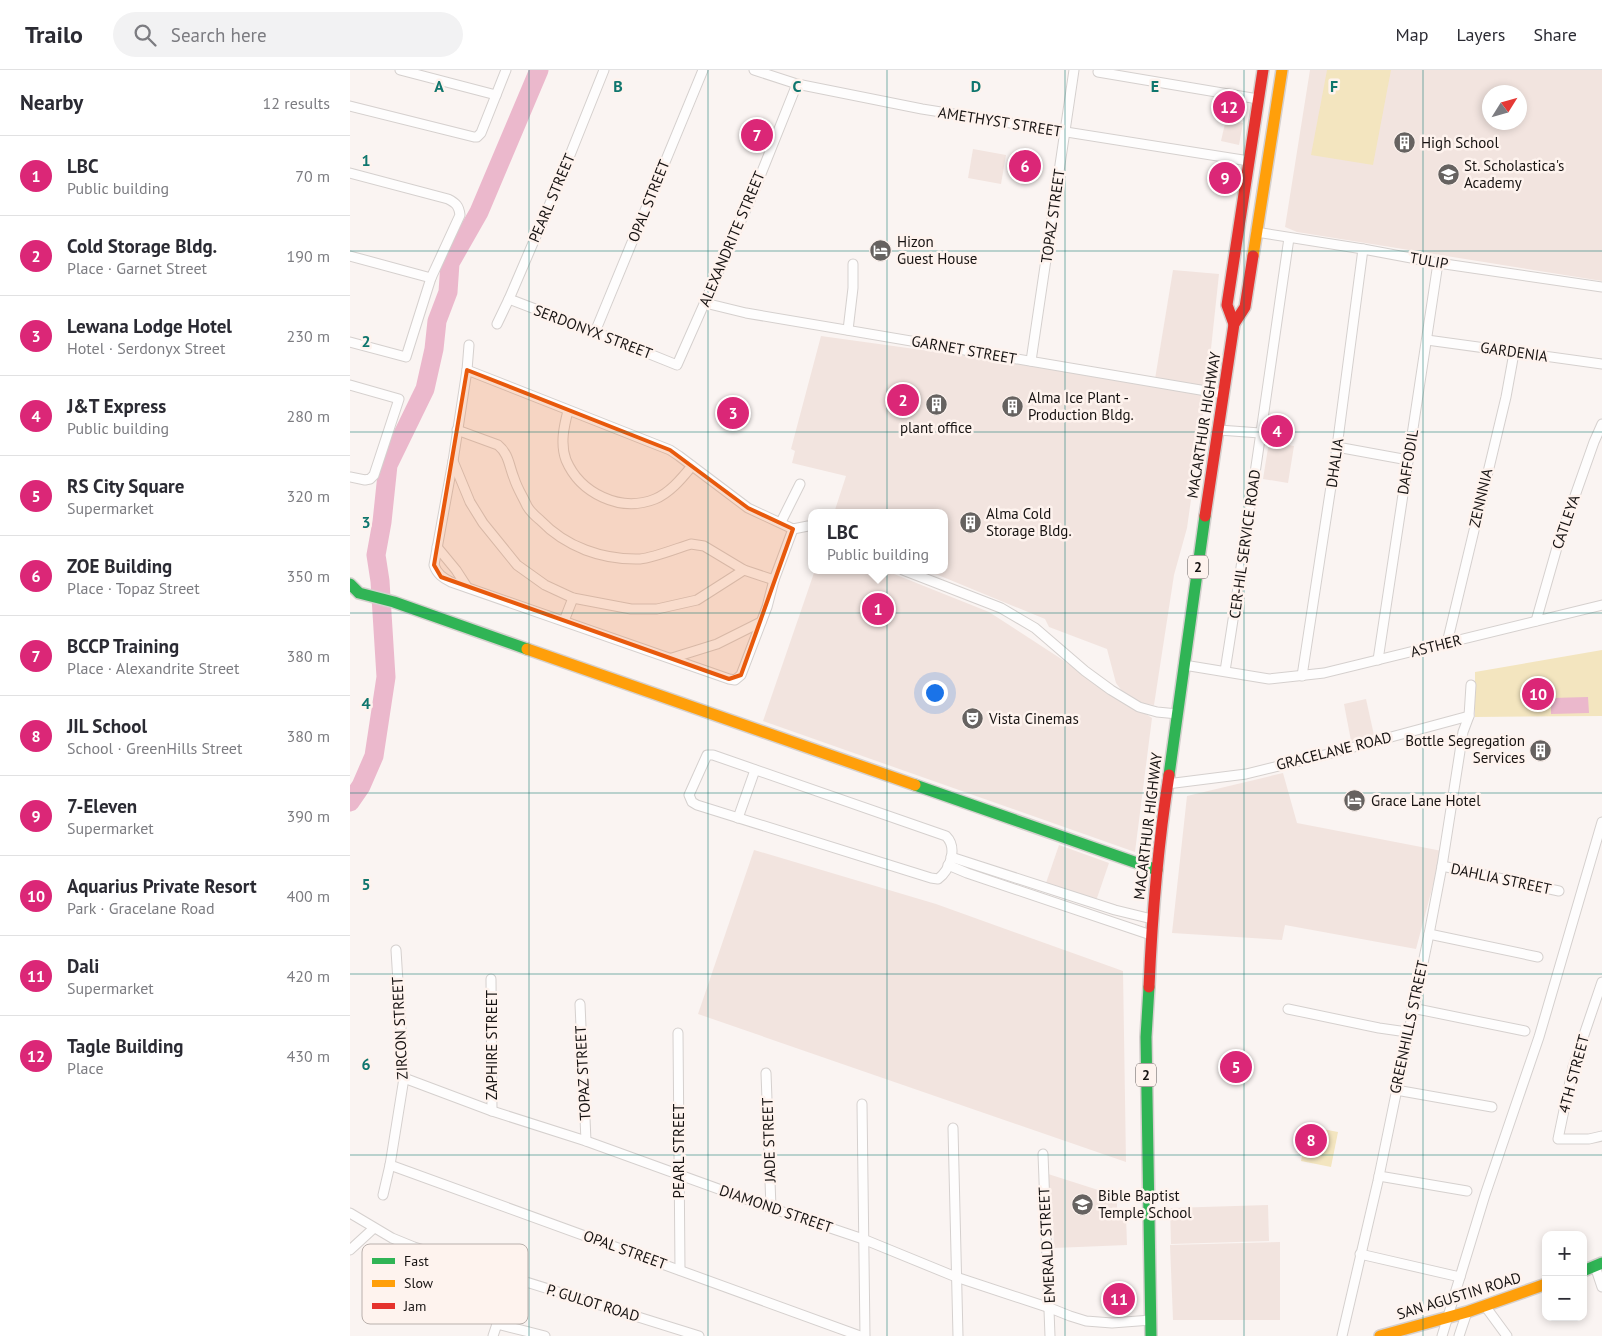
<!DOCTYPE html>
<html lang="en">
<head>
<meta charset="utf-8">
<style>
  body { margin:0; font-family:"PT Sans",sans-serif; background:#f2f2f3; color:#2b2b33 }
  .controls { position:absolute; right:15px; bottom:15px; display:grid; overflow:hidden; border-radius:10px; box-shadow:0 2px 8px #0003 }
  .controls button { width:45px; height:45px; display:grid; place-items:center; padding:0; border:0; border-bottom:1px solid #e1e1e2; background:#fff; color:#2b2b33; font:25px sans-serif }
  .compass { position:absolute; left:1132px; top:15px; width:45px; height:45px; border-radius:50%; background:#fff; box-shadow:0 2px 8px #0003; rotate:53deg }
  .you { position:absolute; left:584px; top:622px; width:18px; height:18px; margin:-12px; border:4px solid #fff; border-radius:50%; background:#1a73e8; box-shadow:0 0 0 8px #1a73e833 }
  .badge { display:grid; place-items:center; width:32px; height:32px; border-radius:50%; background:#db2777; color:#fff; font-size:16px; font-weight:700 }
  .pin { position:absolute; translate:-50% -50%; border:2px solid #fff; box-shadow:0 1px 5px #0006 }
  .popup { position:absolute; left:458px; top:439px; width:140px; height:65px; box-sizing:border-box; display:grid; place-content:center; border-radius:10px; background:#fff; filter:drop-shadow(0 1px 4px #0005); font-size:16px; white-space:nowrap; color:#7c7c81 }
  .popup b { font-size:19px; color:#2b2b33 }
  .popup::after { content:''; position:absolute; left:50%; top:100%; margin-left:-10px; border:10px solid transparent; border-top-color:#fff }
  .list { margin:0; padding:0; list-style:none }
  h2 { display:flex; justify-content:space-between; align-items:center; height:65px; margin:0; padding:0 20px; font-size:21px }
  h2 small { font-size:16px; font-weight:400; color:#7c7c81 }
  .list li { display:grid; grid-template-columns:32px 1fr auto; gap:15px; align-items:center; box-sizing:border-box; height:80px; padding:0 20px; border-top:1px solid #e1e1e2 }
  .list b { display:block; font-size:19px; white-space:nowrap }
  .list p { margin:0; font-size:16px; white-space:nowrap; color:#7c7c81 }
  .list em { font-size:16px; font-style:normal; color:#7c7c81 }
  .icon { flex:none; width:28px; height:28px; fill:none; stroke:currentColor; stroke-width:2; stroke-linecap:round; stroke-linejoin:round }
  .map { position:relative; flex:none; width:1252px; height:1266px; overflow:hidden }
  header { display:flex; align-items:center; gap:30px; box-sizing:border-box; height:70px; padding:0 25px; background:#fff; border-bottom:1px solid #e1e1e2 }
  header strong { font-size:24px }
  nav { display:flex; gap:28px; margin-inline-start:auto; font-size:18px }
  .search { width:350px; height:45px; background:#f2f2f3; display:flex; align-items:center; gap:12px; box-sizing:border-box; padding:0 18px; border-radius:28px; color:#7c7c81; font-size:19px }
  main { display:flex }
  aside { flex:1; background:#fff }
  .map>svg:first-child { display:block }
</style>
</head>
<body>
<header>
<strong>Trailo</strong>
<div class="search"><svg class="icon" aria-label="search" viewBox="0 0 24 24"><circle cx="10" cy="10" r="6"/><path d="M15 15l6 6"/></svg>Search here</div>
<nav><a>Map</a><a>Layers</a><a>Share</a></nav>
</header>
<main>
<aside>
<h2>Nearby<small>12 results</small></h2>
<ul class="list">
<li><span class="badge">1</span><div><b>LBC</b><p>Public building</p></div><em>70 m</em></li>
<li><span class="badge">2</span><div><b>Cold Storage Bldg.</b><p>Place · Garnet Street</p></div><em>190 m</em></li>
<li><span class="badge">3</span><div><b>Lewana Lodge Hotel</b><p>Hotel · Serdonyx Street</p></div><em>230 m</em></li>
<li><span class="badge">4</span><div><b>J&amp;T Express</b><p>Public building</p></div><em>280 m</em></li>
<li><span class="badge">5</span><div><b>RS City Square</b><p>Supermarket</p></div><em>320 m</em></li>
<li><span class="badge">6</span><div><b>ZOE Building</b><p>Place · Topaz Street</p></div><em>350 m</em></li>
<li><span class="badge">7</span><div><b>BCCP Training</b><p>Place · Alexandrite Street</p></div><em>380 m</em></li>
<li><span class="badge">8</span><div><b>JIL School</b><p>School · GreenHills Street</p></div><em>380 m</em></li>
<li><span class="badge">9</span><div><b>7-Eleven</b><p>Supermarket</p></div><em>390 m</em></li>
<li><span class="badge">10</span><div><b>Aquarius Private Resort</b><p>Park · Gracelane Road</p></div><em>400 m</em></li>
<li><span class="badge">11</span><div><b>Dali</b><p>Supermarket</p></div><em>420 m</em></li>
<li><span class="badge">12</span><div><b>Tagle Building</b><p>Place</p></div><em>430 m</em></li>
</ul>
</aside>
<div class="map">
<svg width="1252" height="1266" viewBox="0 0 1252 1266">
  <rect width="100%" height="100%" fill="#faf4f2"/>
  <g fill="#f2e4df" fill-rule="evenodd">
    <path d="M960,0h292v211l-305,-49 -12,-5zM1140,22h30v30h-30z"/>
    <polygon points="876,49 893,53 889,75 871,71"/>
    <polygon points="623,79 656,85 651,114 618,108"/>
    <polygon points="823,200 869,204 857,316 805,309"/>
    <polygon points="471,266 674,294 856,323 837,458 824,505 804,635 787,633 775,625 766,613 757,579 699,557 695,549 576,500 594,500 594,443 484,443 496,406 442,393 445,381 441,379"/>
    <polygon points="919,372 944,376 938,413 913,409"/>
    <polygon points="465,500 534,500 639,542 802,648 785,782 413,651"/>
    <polygon points="1016,629 1024,665 1001,671 994,634"/>
    <polygon points="933,703 947,753 1092,781 1066,879 935,855 932,870 822,863 837,726"/>
    <polygon points="709,775 759,793 746,831 696,813"/>
    <polygon points="404,780 586,834 773,901 776,1092 348,944"/>
    <polygon points="695,1103 767,1126 767,1144 776,1145 777,1175 704,1178 703,1150 698,1150"/>
    <polygon points="918,1135 919,1171 821,1174 820,1138"/>
    <polygon points="930,1172 930,1250 823,1250 820,1175"/>
  </g>
  <g fill="#f3e5bf">
    <polygon points="977,0 1041,0 1023,95 961,85"/>
    <polygon points="1252,580 1252,646 1125,647 1125,602"/>
    <polygon points="958,1056 988,1062 981,1097 951,1091"/>
  </g>
  <polygon fill="#ebb8cc" points="1238,627 1239,643 1201,644 1201,628"/>
  <g fill="none" stroke-linecap="round" stroke-linejoin="round">
    <polyline stroke="#ebb8cc" stroke-width="19" points="0,732 11,716 24,686 36,607 30,511 26,485 32,452 38,395 75,319 84,279 87,251 98,222 100,193 129,142 189,0"/>
    <defs>
      <g id="street">
        <polyline points="50,0 146,25"/>
        <polyline points="404,0 447,14 572,39 899,91"/>
        <polyline points="748,2 908,29"/>
        <polyline points="0,36 124,67 127,67 131,63 156,0"/>
        <path d="M0,103l98,26c8,4 11,7 12,16l-29,63 -25,79 -56,-15"/>
        <polyline points="906,162 1013,179 1088,193 1252,217"/>
        <polyline points="0,186 81,208"/>
        <polyline points="159,229 245,262 327,295 405,119 447,14"/>
        <polyline points="355,233 396,243 874,324"/>
        <polyline points="147,254 159,229 210,110 254,0"/>
        <polyline points="498,260 503,218 503,194"/>
        <polyline points="245,262 353,0"/>
        <polyline points="1077,270 1252,294"/>
        <path d="M119,275l-2,25 -14,91 -19,104c3,9 9,13 17,17l278,97 6,1 6,-5 26,-68 7,-27 19,-51"/>
        <polyline points="681,291 724,0"/>
        <polyline points="117,300 320,380 329,386 398,438 443,459 458,456 462,457"/>
        <polyline points="0,315 49,329 24,405 20,409 15,410 0,407"/>
        <path d="M218,341c-4,15 -8,33 -2,49 14,33 54,53 89,39 15,-6 27,-21 37,-33"/>
        <path d="M107,360l41,15c11,9 11,21 16,33 3,10 9,19 13,28 3,5 8,10 13,14 26,27 62,40 100,39 13,-1 38,-11 51,-15l13,2 40,24 30,10"/>
        <polyline points="869,360 910,363"/>
        <polyline points="987,377 1058,390"/>
        <polyline points="103,391 120,432 133,453 167,495 195,515 223,528 281,539 307,539 347,530 394,500"/>
        <polyline points="431,452 450,414"/>
        <polyline points="87,477 106,500 117,517"/>
        <polyline points="553,500 651,538 685,558 735,601 761,620 789,637 807,642 828,644"/>
        <polyline points="214,551 223,528"/>
        <polyline points="1186,551 1208,474 1244,372 1252,354"/>
        <polyline points="1097,573 1156,327 1164,283"/>
        <polyline points="322,588 367,574 411,552"/>
        <polyline points="1028,590 1088,193"/>
        <polyline points="834,595 919,609 974,603 1252,535"/>
        <path d="M875,601c23,-144 43,-288 64,-433"/>
        <polyline points="952,606 987,377 1013,179"/>
        <path d="M357,685h6l233,81c12,12 4,34 -8,43l-7,-1 -234,-73 -5,-3 -3,-7z"/>
        <polyline points="817,714 896,704 978,684 1119,646"/>
        <polyline points="388,748 405,700"/>
        <polyline points="601,787 765,840 802,849"/>
        <polyline points="598,795 617,803 801,865"/>
        <polyline points="1092,796 1209,821"/>
        <polyline points="1079,864 1188,887"/>
        <polyline points="141,909 142,1041"/>
        <polyline points="1252,912 1223,997 1208,1069 1239,1069 1252,1066"/>
        <polyline points="230,934 236,1071"/>
        <polyline points="1062,938 1175,961"/>
        <polyline points="938,939 1029,958 1057,962"/>
        <polyline points="328,963 330,1200"/>
        <polyline points="416,1003 421,1138"/>
        <polyline points="54,1008 142,1041 236,1071 421,1138 513,1169 606,1207 700,1238 720,1246 736,1251 762,1253 801,1250"/>
        <polyline points="1046,1020 1142,1037"/>
        <polyline points="512,1034 515,1266"/>
        <polyline points="603,1058 608,1266"/>
        <polyline points="693,1084 700,1266"/>
        <polyline points="40,1095 510,1266"/>
        <polyline points="1029,1106 1117,1121"/>
        <polyline points="33,1125 40,1095 54,1008 46,880"/>
        <polyline points="0,1143 42,1168 64,1177 349,1266"/>
        <polyline points="0,1180 24,1158"/>
        <polyline points="1010,1184 1110,1207"/>
        <polyline points="1245,1196 1252,1217"/>
        <polyline points="1135,1236 1157,1266"/>
        <polyline points="143,1266 147,1254 195,1266"/>
        <polyline points="992,1266 1028,1111 1079,864 1092,796 1113,662 1119,646 1121,615"/>
        <polyline points="1092,1266 1135,1125 1189,967 1252,752"/>
        <polyline points="1109,1266 1117,1242"/>
      </g>
      <g id="fast">
        <polyline points="0,514 9,523 44,532 177,579"/>
        <polyline points="819,705 855,446"/>
        <polyline points="565,715 807,800"/>
        <polyline points="799,917 796,967 801,1266"/>
        <polyline points="1233,1201 1252,1193"/>
      </g>
      <g id="slow">
        <polyline points="903,186 932,0"/>
        <polyline points="177,579 565,715"/>
        <polyline points="1030,1266 1117,1242 1196,1214"/>
      </g>
      <g id="jam">
        <polyline points="884,254 877,235 913,0"/>
        <polyline points="855,446 884,254 895,237 903,186"/>
        <path d="M799,917c3,-71 9,-142 20,-212"/>
      </g>
    </defs>
    <use href="#street" stroke="#d5d0ce" stroke-width="11"/>
    <use href="#fast" stroke="#d5d0ce" stroke-width="14"/>
    <use href="#slow" stroke="#d5d0ce" stroke-width="14"/>
    <use href="#jam" stroke="#d5d0ce" stroke-width="14"/>
    <use href="#street" stroke="#fefdfd" stroke-width="9"/>
    <use href="#fast" stroke="#30b455" stroke-width="11"/>
    <use href="#slow" stroke="#ff9f0a" stroke-width="11"/>
    <use href="#jam" stroke="#e5322d" stroke-width="11"/>
  </g>
  <path fill="#e8590c" fill-opacity="0.2" stroke="#e8590c" stroke-width="4" stroke-linejoin="round" d="M117,300l203,80 78,58 45,21 -52,146 -12,4 -288,-102 -7,-12z"/>
  <path fill="none" stroke="#0f766e" stroke-width="1" stroke-opacity="0.55" d="M179,0v1266M358,0v1266M537,0v1266M715,0v1266M894,0v1266M1073,0v1266M0,181h1252M0,362h1252M0,543h1252M0,723h1252M0,904h1252M0,1085h1252"/>
  <defs>
    <symbol id="building-disc" viewBox="-11 -11 22 22"><circle r="9.5" fill="#666260" stroke="#fef3ee"/><path d="M-4-6H4V6H1V3H-1V6H-4ZM-2.5-4.3h1.7v1.8h-1.7ZM.8-4.3h1.7v1.8H.8ZM-2.5-1h1.7V.8h-1.7ZM.8-1h1.7V.8H.8Z" fill="#fff"/></symbol>
    <symbol id="school-disc" viewBox="-11 -11 22 22"><circle r="9.5" fill="#666260" stroke="#fef3ee"/><path d="M0-5L7-2L0 1L-7-2ZM-4 1L0 2.5L4 1V4Q0 6-4 4Z" fill="#fff"/></symbol>
    <symbol id="hotel-disc" viewBox="-11 -11 22 22"><circle r="9.5" fill="#666260" stroke="#fef3ee"/><path d="M-6-4.5h1.5V1H6V5H4.5V3h-9V5H-6ZM-4 0a1.8 1.8 0 1 1 3.6 0ZM.5 0V-2.5h3Q6-2.5 6 0Z" fill="#fff"/></symbol>
    <symbol id="theatre-disc" viewBox="-11 -11 22 22"><circle r="9.5" fill="#666260" stroke="#fef3ee"/><path d="M-5-5.5Q0-4 5-5.5V0Q5 5 0 6Q-5 5-5 0ZM-3.3-2.5H-1v1.5H-3.3ZM1-2.5H3.3v1.5H1ZM-2.8 1Q0 5.5 2.8 1Z" fill="#fff"/></symbol>
  </defs>
  <g fill-rule="evenodd">
    <use href="#building-disc" x="1042" y="60" width="25" height="25"/>
    <use href="#school-disc" x="1086" y="92" width="25" height="25"/>
    <use href="#hotel-disc" x="518" y="168" width="25" height="25"/>
    <use href="#building-disc" x="574" y="322" width="25" height="25"/>
    <use href="#building-disc" x="650" y="324" width="25" height="25"/>
    <use href="#building-disc" x="608" y="440" width="25" height="25"/>
    <use href="#theatre-disc" x="610" y="636" width="25" height="25"/>
    <use href="#building-disc" x="1178" y="668" width="25" height="25"/>
    <use href="#hotel-disc" x="992" y="718" width="25" height="25"/>
    <use href="#school-disc" x="720" y="1122" width="25" height="25"/>
  </g>
  <g text-anchor="middle" stroke-width="5" stroke-linejoin="round" paint-order="stroke">
    <g fill="#fef3ee" stroke="#5c5654" stroke-width="1">
      <rect x="838" y="485.5" width="20" height="23" rx="4"/>
      <rect x="786" y="993.5" width="20" height="23" rx="4"/>
    </g>
    <g font-size="14" font-weight="bold" fill="#171312">
      <text x="848" y="502">2</text>
      <text x="796" y="1010">2</text>
    </g>
    <g font-size="15" fill="#171312" stroke="#fef3ee">
      <text transform="translate(650 52) rotate(9)" y="5">AMETHYST STREET</text>
      <text transform="translate(202 128) rotate(-67)" y="5">PEARL STREET</text>
      <text transform="translate(299 131) rotate(-68)" y="5">OPAL STREET</text>
      <text transform="translate(703 146) rotate(-82)" y="5">TOPAZ STREET</text>
      <text transform="translate(382 169) rotate(-67)" y="5">ALEXANDRITE STREET</text>
      <text transform="translate(1079 191) rotate(10)" y="5">TULIP</text>
      <text transform="translate(243 262) rotate(21)" y="5">SERDONYX STREET</text>
      <text transform="translate(614 280) rotate(10)" y="5">GARNET STREET</text>
      <text transform="translate(1164 282) rotate(8)" y="5">GARDENIA</text>
      <text transform="translate(854 355) rotate(-81)" y="5">MACARTHUR HIGHWAY</text>
      <text transform="translate(1058 392) rotate(-81)" y="5">DAFFODIL</text>
      <text transform="translate(985 393) rotate(-82)" y="5">DHALIA</text>
      <text transform="translate(1131 428) rotate(-77)" y="5">ZENNNIA</text>
      <text transform="translate(1216 452) rotate(-71)" y="5">CATLEYA</text>
      <text transform="translate(895 474) rotate(-82)" y="5">CER-HIL SERVICE ROAD</text>
      <text transform="translate(1086 576) rotate(-14)" y="5">ASTHER</text>
      <text transform="translate(984 681) rotate(-14)" y="5">GRACELANE ROAD</text>
      <text transform="translate(798 756) rotate(-83)" y="5">MACARTHUR HIGHWAY</text>
      <text transform="translate(1151 809) rotate(12)" y="5">DAHLIA STREET</text>
      <text transform="translate(1059 957) rotate(-78)" y="5">GREENHILLS STREET</text>
      <text transform="translate(50 958) rotate(-93)" y="5">ZIRCON STREET</text>
      <text transform="translate(142 975) rotate(-90)" y="5">ZAPHIRE STREET</text>
      <text transform="translate(233 1003) rotate(-93)" y="5">TOPAZ STREET</text>
      <text transform="translate(1224 1004) rotate(-75)" y="5">4TH STREET</text>
      <text transform="translate(419 1070) rotate(-92)" y="5">JADE STREET</text>
      <text transform="translate(329 1081) rotate(-90)" y="5">PEARL STREET</text>
      <text transform="translate(426 1139) rotate(19)" y="5">DIAMOND STREET</text>
      <text transform="translate(697 1175) rotate(-93)" y="5">EMERALD STREET</text>
      <text transform="translate(275 1180) rotate(20)" y="5">OPAL STREET</text>
      <text transform="translate(1109 1226) rotate(-17)" y="5">SAN AGUSTIN ROAD</text>
      <text transform="translate(243 1233) rotate(17)" y="5">P. GULOT ROAD</text>
    </g>
    <g font-size="15" fill="#171312" stroke="#fef3ee" text-anchor="start">
      <text x="1071" y="78">High School</text>
      <text x="1114" y="101">St. Scholastica's<tspan x="1114" dy="17">Academy</tspan></text>
      <text x="547" y="177">Hizon<tspan x="547" dy="17">Guest House</tspan></text>
      <text x="678" y="333">Alma Ice Plant -<tspan x="678" dy="17">Production Bldg.</tspan></text>
      <text x="586" y="363" text-anchor="middle">plant office</text>
      <text x="636" y="449">Alma Cold<tspan x="636" dy="17">Storage Bldg.</tspan></text>
      <text x="639" y="654">Vista Cinemas</text>
      <text x="1175" y="676" text-anchor="end">Bottle Segregation<tspan x="1175" dy="17">Services</tspan></text>
      <text x="1021" y="736">Grace Lane Hotel</text>
      <text x="748" y="1131">Bible Baptist<tspan x="748" dy="17">Temple School</tspan></text>
    </g>
  </g>
  <rect x="12" y="1174" width="166" height="80" rx="8" fill="#fef3ee" stroke="#b9b0ac" stroke-width="1"/>
  <rect x="22" y="1188" width="23" height="6" fill="#30b455"/>
  <rect x="22" y="1210" width="23" height="7" fill="#ff9f0a"/>
  <rect x="22" y="1233" width="23" height="6" fill="#e5322d"/>
  <g font-size="14" fill="#171312">
    <text x="54" y="1196">Fast</text>
    <text x="54" y="1218">Slow</text>
    <text x="54" y="1241">Jam</text>
  </g>
  <g font-size="16" text-anchor="middle" font-weight="bold" fill="#0f766e" stroke="#fef3ee" stroke-width="5" stroke-linejoin="round" paint-order="stroke">
    <text x="89" y="22">A</text>
    <text x="268" y="22">B</text>
    <text x="447" y="22">C</text>
    <text x="626" y="22">D</text>
    <text x="805" y="22">E</text>
    <text x="984" y="22">F</text>
    <text x="16" y="96">1</text>
    <text x="16" y="277">2</text>
    <text x="16" y="458">3</text>
    <text x="16" y="639">4</text>
    <text x="16" y="820">5</text>
    <text x="16" y="1000">6</text>
  </g>
</svg>
<div class="controls">
<button>+</button>
<button>−</button>
</div>
<svg class="compass" viewBox="-18 -18 36 36"><path d="M0-13l5 13h-10z" fill="#e53935"/><path d="M0 13l5-13h-10z" fill="#7c7c81"/></svg>
<div class="you"></div>
<div class="pin badge" style="left:528px;top:539px">1</div>
<div class="popup"><b>LBC</b>Public building</div>
<div class="pin badge" style="left:553px;top:330px">2</div>
<div class="pin badge" style="left:383px;top:343px">3</div>
<div class="pin badge" style="left:927px;top:361px">4</div>
<div class="pin badge" style="left:886px;top:997px">5</div>
<div class="pin badge" style="left:675px;top:96px">6</div>
<div class="pin badge" style="left:407px;top:65px">7</div>
<div class="pin badge" style="left:961px;top:1070px">8</div>
<div class="pin badge" style="left:875px;top:108px">9</div>
<div class="pin badge" style="left:1188px;top:624px">10</div>
<div class="pin badge" style="left:769px;top:1229px">11</div>
<div class="pin badge" style="left:879px;top:37px">12</div>
</div>
</main>
</body>
</html>
